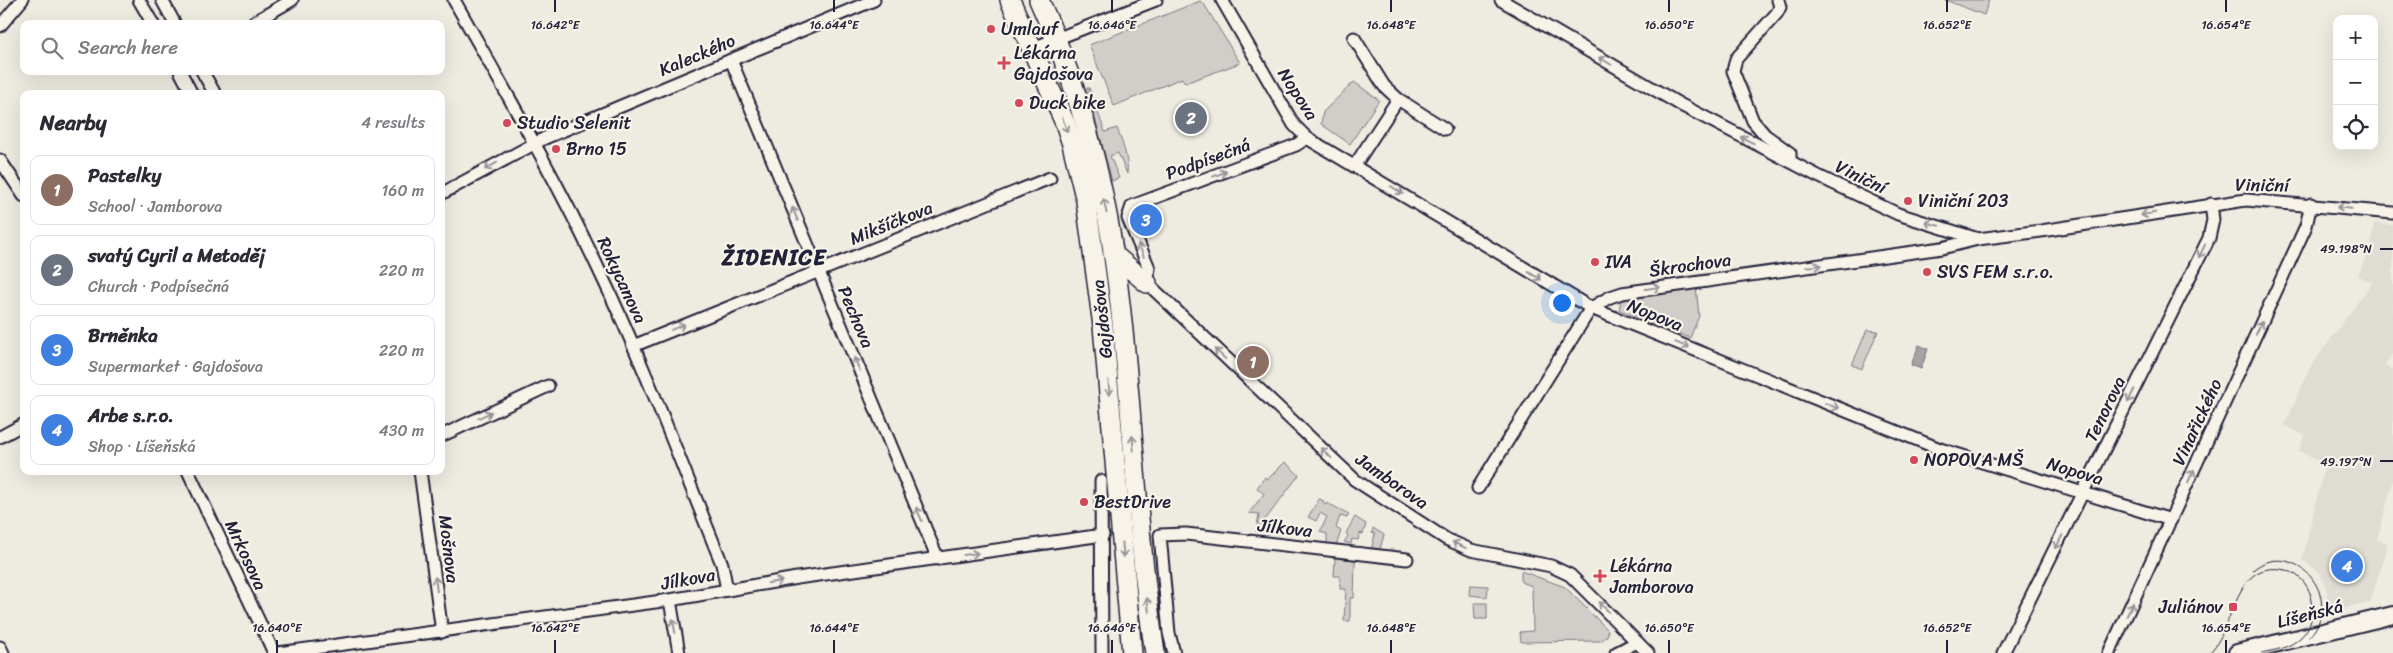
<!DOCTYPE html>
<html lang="en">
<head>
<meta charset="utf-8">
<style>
  body { margin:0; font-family:Sriracha,sans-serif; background:#f7f7f7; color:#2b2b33 }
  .controls { position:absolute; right:15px; top:15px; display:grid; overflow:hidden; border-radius:10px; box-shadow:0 5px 20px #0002 }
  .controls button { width:45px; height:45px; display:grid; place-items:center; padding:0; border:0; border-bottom:1px solid #e1e1e2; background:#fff; color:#2b2b33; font:25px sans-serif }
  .you { position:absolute; left:1561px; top:302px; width:18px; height:18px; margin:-12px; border:4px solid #fff; border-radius:50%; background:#1a73e8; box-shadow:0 0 0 8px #1a73e833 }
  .badge { display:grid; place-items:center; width:32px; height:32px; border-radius:50%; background:#d1495b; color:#fff; font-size:16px; font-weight:700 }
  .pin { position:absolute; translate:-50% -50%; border:2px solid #fff; box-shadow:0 1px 5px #0006 }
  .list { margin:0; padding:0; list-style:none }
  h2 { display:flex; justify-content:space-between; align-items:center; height:65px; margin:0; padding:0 20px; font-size:21px }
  h2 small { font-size:16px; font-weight:400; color:#7c7c81 }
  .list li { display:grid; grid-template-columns:32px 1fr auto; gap:15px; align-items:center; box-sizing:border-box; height:70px; margin:0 10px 10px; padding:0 10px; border:1px solid #e1e1e2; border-radius:10px }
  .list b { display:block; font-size:19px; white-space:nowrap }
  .list p { margin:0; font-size:16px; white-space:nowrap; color:#7c7c81 }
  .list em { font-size:16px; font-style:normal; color:#7c7c81 }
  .icon { flex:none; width:28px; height:28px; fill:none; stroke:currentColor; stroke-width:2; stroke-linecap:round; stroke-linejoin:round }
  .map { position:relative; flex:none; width:2393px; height:653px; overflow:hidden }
  .search { position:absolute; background:#fff; box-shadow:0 5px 20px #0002; left:20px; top:20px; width:425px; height:55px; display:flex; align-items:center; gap:12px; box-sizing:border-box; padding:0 18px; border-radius:10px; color:#7c7c81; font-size:19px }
  .panel { position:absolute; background:#fff; box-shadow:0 5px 20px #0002; left:20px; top:90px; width:425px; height:385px; border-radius:10px }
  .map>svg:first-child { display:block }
</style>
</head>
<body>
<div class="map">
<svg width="2393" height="653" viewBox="0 0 2393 653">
  <rect width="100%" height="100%" fill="#eeebe1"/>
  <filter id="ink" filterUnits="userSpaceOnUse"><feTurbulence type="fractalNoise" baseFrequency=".02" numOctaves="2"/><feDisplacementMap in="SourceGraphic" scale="10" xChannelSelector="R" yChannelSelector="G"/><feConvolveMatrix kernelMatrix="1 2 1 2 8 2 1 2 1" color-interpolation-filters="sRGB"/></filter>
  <g filter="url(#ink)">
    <polygon fill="#dfdcd4" points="2374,223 2393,225 2393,352 2385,365 2393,369 2393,480 2377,540 2388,543 2370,603 2330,610 2325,583 2319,572 2302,560 2325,464 2299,451 2305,435 2284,426 2311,366 2372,283 2358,276 2372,242"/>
    <g fill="#d1cdc9" stroke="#7a7882">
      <polygon points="1945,0 1989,0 1984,15"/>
      <polygon points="1200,1 1204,4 1240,63 1185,83 1182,78 1114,106 1089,45"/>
      <polygon points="1354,82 1379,100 1350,144 1321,124 1323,112"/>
      <path d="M1087,88h2l16,44 12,-4c5,14 12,31 10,46l-9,-21 -8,3 9,22 -7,3z"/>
      <polygon points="1696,286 1699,316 1690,338 1619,310 1621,299"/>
      <polygon points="1867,330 1878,331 1862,369 1852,365"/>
      <polygon points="1285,462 1299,475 1256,532 1259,514 1249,513 1264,494 1257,488 1265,477 1268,479"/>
      <polygon points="1319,499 1324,501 1323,503 1326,505 1327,503 1349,514 1347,518 1340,516 1336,528 1341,531 1336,546 1327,545 1327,534 1320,532 1327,517 1320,513 1316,521 1308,517"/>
      <polygon points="1355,517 1366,524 1363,534 1360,533 1358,540 1352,539 1351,544 1344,542 1348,536 1346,533"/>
      <polygon points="1373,528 1384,535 1379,552 1371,551 1375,534 1372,533"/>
      <polygon points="1335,558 1355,560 1354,598 1350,598 1350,621 1344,621 1346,589 1340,589 1340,576 1334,576"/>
      <polygon points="1521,571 1565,587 1608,630 1607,636 1601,641 1521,642 1520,632 1533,631 1532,586 1521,582"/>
      <polygon points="1470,585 1488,586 1487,597 1469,595"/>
      <polygon points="1474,603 1487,603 1487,619 1475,619"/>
    </g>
    <polygon fill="#a6a3a6" stroke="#716f7b" points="1919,345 1928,349 1921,369 1911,365"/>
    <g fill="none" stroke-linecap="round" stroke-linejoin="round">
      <defs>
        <g id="street">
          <polyline points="139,0 153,24"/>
          <polyline points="162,0 175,24"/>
          <path d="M454,0c50,89 102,178 145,270 46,96 83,196 123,294l5,26"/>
          <polyline points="1222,0 1294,125 1307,138 1591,308 1940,449 2171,520"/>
          <polyline points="1501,0 1681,105 1818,176 1898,214 1978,239 2041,231 2246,200 2393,213"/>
          <polyline points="1778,0 1780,7 1777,13 1736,59 1733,71 1753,121 1765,135 1790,153 1790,161"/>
          <polyline points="251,24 292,0"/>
          <polyline points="0,26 22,0"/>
          <polyline points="1354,38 1384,86 1398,99 1445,129"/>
          <polyline points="1033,48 1156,0"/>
          <polyline points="731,60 938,559"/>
          <polyline points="180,71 192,94"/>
          <polyline points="202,71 215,94"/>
          <polyline points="1307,138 1296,145 1132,206 1128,218 1149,268 1147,283 1355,480 1446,539 1471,550 1551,566 1570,575 1648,653"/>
          <polyline points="0,160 24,196"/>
          <polyline points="1355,165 1398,99"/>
          <polyline points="441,194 545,138 874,0"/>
          <polyline points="633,346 1050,178"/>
          <polyline points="441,436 548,386"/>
          <polyline points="0,437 24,424"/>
          <polyline points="188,471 274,653"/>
          <polyline points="420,471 442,632"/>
          <polyline points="1101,481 1102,653"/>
          <polyline points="1478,488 1591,308 1610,297 1622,293 1942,248 1978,239"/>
          <polyline points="670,600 679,653"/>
          <polyline points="0,647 3,653"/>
          <polyline points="278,653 670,600 797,578 1103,535"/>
          <polyline points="1174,653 1169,633 1160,535 1186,534 1407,559"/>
          <polyline points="1616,653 1637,642"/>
          <polyline points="2003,653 2209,238 2213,220 2211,204"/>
          <polyline points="2109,653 2306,226 2311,204"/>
        </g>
        <polyline id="secondary" points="2237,653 2393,615"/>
        <g id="primary">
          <polyline points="1010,0 1065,123 1072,144 1086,201 1103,326 1132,653"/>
          <path d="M1039,0c32,70 55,144 69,220 25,143 24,289 47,433"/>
          <polyline points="1113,254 1147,283"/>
        </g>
      </defs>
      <use href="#street" stroke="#22223b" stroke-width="15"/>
      <use href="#secondary" stroke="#22223b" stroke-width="20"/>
      <use href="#primary" stroke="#22223b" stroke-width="22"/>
      <use href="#street" stroke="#f7f3e8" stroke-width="11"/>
      <use href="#secondary" stroke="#f7f3e8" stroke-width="16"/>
      <use href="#primary" stroke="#f7f3e8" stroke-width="19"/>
      <g stroke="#22223b" stroke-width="1">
        <path d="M2253,570c39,-34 94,27 56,67"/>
        <path d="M2209,653c26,-23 23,-90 71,-84 33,4 43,47 21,68 -11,11 -25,13 -39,16"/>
      </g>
    </g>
    <defs><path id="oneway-shaft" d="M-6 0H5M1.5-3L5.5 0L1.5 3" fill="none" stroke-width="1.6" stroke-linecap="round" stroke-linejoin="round" transform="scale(1.25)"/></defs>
    <g stroke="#97959a">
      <use href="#oneway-shaft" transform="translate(1605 61) rotate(-150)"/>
      <use href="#oneway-shaft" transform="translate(1065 125) rotate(69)"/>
      <use href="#oneway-shaft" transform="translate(1747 140) rotate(-154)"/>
      <use href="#oneway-shaft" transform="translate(491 166) rotate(151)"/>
      <use href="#oneway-shaft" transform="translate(1220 174) rotate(-21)"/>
      <use href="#oneway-shaft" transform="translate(1397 190) rotate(32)"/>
      <use href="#oneway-shaft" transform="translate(1105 206) rotate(-102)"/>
      <use href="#oneway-shaft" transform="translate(2344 208) rotate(-174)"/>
      <use href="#oneway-shaft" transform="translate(795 214) rotate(-113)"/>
      <use href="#oneway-shaft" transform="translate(2148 214) rotate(171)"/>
      <use href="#oneway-shaft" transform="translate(1932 224) rotate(-166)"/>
      <use href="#oneway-shaft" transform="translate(1141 250) rotate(-112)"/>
      <use href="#oneway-shaft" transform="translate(2202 251) rotate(116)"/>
      <use href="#oneway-shaft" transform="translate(1814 266) rotate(-8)"/>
      <use href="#oneway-shaft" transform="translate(1535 276) rotate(31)"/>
      <use href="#oneway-shaft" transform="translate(1653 288) rotate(-8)"/>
      <use href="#oneway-shaft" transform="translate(678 327) rotate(-22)"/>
      <use href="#oneway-shaft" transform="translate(2259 328) rotate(-65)"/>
      <use href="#oneway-shaft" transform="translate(1682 345) rotate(22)"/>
      <use href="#oneway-shaft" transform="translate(1220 354) rotate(-137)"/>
      <use href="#oneway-shaft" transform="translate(857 364) rotate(-113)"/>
      <use href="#oneway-shaft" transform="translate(1109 388) rotate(85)"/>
      <use href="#oneway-shaft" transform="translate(2131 396) rotate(116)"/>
      <use href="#oneway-shaft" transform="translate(1832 406) rotate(22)"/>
      <use href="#oneway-shaft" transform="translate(485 415) rotate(-25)"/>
      <use href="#oneway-shaft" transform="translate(1133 443) rotate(-95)"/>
      <use href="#oneway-shaft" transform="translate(1326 453) rotate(-137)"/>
      <use href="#oneway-shaft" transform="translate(2191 476) rotate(-65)"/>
      <use href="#oneway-shaft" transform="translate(919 514) rotate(-113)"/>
      <use href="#oneway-shaft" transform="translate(2059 542) rotate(117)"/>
      <use href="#oneway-shaft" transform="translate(1459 545) rotate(-155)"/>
      <use href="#oneway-shaft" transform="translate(1123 550) rotate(85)"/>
      <use href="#oneway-shaft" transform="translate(971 554) rotate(-8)"/>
      <use href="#oneway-shaft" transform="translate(775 582) rotate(-9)"/>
      <use href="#oneway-shaft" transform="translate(436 584) rotate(-97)"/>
      <use href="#oneway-shaft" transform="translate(1148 605) rotate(-98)"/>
      <use href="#oneway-shaft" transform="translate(1604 607) rotate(-136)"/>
      <use href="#oneway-shaft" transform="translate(2130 609) rotate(-65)"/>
      <use href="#oneway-shaft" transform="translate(674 626) rotate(-100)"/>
    </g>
  </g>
  <path fill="none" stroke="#22223b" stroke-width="2" d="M555,0v12M834,0v12M1112,0v12M1391,0v12M1669,0v12M1947,0v12M2226,0v12M2380,249h13M2380,461h13M277,640v13M555,640v13M834,640v13M1112,640v13M1391,640v13M1669,640v13M1947,640v13M2226,640v13"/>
  <g fill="#d1495b" stroke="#f7f3e8" stroke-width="2">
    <circle cx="991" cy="29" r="5"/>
    <path d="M1001.5 55.5h5v5h5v5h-5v5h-5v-5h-5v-5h5z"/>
    <circle cx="1019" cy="103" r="5"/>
    <circle cx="507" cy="123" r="5"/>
    <circle cx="556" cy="149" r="5"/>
    <circle cx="1908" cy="201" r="5"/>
    <circle cx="1595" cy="262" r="5"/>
    <circle cx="1927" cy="272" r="5"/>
    <circle cx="1914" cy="460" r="5"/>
    <circle cx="1084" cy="502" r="5"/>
    <path d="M1597.5 568.5h5v5h5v5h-5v5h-5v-5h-5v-5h5z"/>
    <rect x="2228" y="602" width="10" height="10" rx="2.5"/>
  </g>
  <g text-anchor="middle" stroke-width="4.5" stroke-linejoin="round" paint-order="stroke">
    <g font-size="18" fill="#22223b" stroke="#f7f3e8" text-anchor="start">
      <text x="1001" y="35">Umlauf</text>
      <text x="1014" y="59">Lékárna<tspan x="1014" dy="21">Gajdošova</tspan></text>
      <text x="1029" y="109">Duck bike</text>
      <text x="517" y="129">Studio Selenit</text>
      <text x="566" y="155">Brno 15</text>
      <text x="1918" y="207">Viniční 203</text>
      <text x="1605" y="268">IVA</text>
      <text x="1937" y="278">SVS FEM s.r.o.</text>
      <text x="1924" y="466">NOPOVA MŠ</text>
      <text x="1094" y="508">BestDrive</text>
      <text x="1610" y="572">Lékárna<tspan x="1610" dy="21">Jamborova</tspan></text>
      <text x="2223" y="613" text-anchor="end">Juliánov</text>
    </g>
    <g font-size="18" fill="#22223b" stroke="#f7f3e8">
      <text transform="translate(697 55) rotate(-23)" y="6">Kaleckého</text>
      <text transform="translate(1298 94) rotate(57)" y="6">Nopova</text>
      <text transform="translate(1208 159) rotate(-20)" y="6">Podpísečná</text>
      <text transform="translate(1861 177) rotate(26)" y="6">Viniční</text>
      <text transform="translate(2262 185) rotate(1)" y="6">Viniční</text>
      <text transform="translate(891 223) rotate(-22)" y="6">Mikšíčkova</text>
      <text transform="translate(1690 265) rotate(-8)" y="6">Škrochova</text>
      <text transform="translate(622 280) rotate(65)" y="6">Rokycanova</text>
      <text transform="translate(1655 315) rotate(22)" y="6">Nopova</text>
      <text transform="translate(856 317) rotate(67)" y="6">Pechova</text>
      <text transform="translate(1102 319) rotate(-96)" y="6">Gajdošova</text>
      <text transform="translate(2105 409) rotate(-64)" y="6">Tenorova</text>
      <text transform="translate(2197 422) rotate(-65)" y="6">Vinařického</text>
      <text transform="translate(2075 471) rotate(17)" y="6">Nopova</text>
      <text transform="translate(1392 481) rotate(35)" y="6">Jamborova</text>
      <text transform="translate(1285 528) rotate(6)" y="6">Jílkova</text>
      <text transform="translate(449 549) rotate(83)" y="6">Mošnova</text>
      <text transform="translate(246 555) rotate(65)" y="6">Mrkosova</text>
      <text transform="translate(688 579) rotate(-10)" y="6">Jílkova</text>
      <text transform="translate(2310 614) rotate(-14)" y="6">Líšeňská</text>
    </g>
    <g font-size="22" font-weight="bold" letter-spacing="1" fill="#22223b" stroke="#f7f3e8">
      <text x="774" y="265">ŽIDENICE</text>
    </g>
  </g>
  <g font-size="12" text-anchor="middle" fill="#22223b" stroke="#f7f3e8" stroke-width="4.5" stroke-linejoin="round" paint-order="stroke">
    <text x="555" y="29">16.642°E</text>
    <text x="834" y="29">16.644°E</text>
    <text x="1112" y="29">16.646°E</text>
    <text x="1391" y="29">16.648°E</text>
    <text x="1669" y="29">16.650°E</text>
    <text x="1947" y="29">16.652°E</text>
    <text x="2226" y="29">16.654°E</text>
    <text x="2346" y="253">49.198°N</text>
    <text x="2346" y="466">49.197°N</text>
    <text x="277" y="632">16.640°E</text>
    <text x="555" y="632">16.642°E</text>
    <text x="834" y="632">16.644°E</text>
    <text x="1112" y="632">16.646°E</text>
    <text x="1391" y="632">16.648°E</text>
    <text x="1669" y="632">16.650°E</text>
    <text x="1947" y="632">16.652°E</text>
    <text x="2226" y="632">16.654°E</text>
  </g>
</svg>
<div class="controls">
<button>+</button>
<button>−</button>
<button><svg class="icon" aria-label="locate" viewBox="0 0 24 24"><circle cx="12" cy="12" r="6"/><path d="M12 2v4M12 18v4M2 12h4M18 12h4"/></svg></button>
</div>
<div class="you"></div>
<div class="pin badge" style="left:1253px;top:362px;background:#8d6e63">1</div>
<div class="pin badge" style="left:1191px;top:118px;background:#6b7280">2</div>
<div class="pin badge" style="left:1146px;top:220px;background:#3f7fe0">3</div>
<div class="pin badge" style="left:2347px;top:566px;background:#3f7fe0">4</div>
<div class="search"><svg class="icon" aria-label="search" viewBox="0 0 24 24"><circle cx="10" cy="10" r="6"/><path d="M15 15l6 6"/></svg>Search here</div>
<section class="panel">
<h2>Nearby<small>4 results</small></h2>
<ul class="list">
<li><span class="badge" style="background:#8d6e63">1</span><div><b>Pastelky</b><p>School · Jamborova</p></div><em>160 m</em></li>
<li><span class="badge" style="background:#6b7280">2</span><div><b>svatý Cyril a Metoděj</b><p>Church · Podpísečná</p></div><em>220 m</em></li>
<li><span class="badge" style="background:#3f7fe0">3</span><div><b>Brněnka</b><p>Supermarket · Gajdošova</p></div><em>220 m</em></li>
<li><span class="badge" style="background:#3f7fe0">4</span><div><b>Arbe s.r.o.</b><p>Shop · Líšeňská</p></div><em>430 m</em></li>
</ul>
</section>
</div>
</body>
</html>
